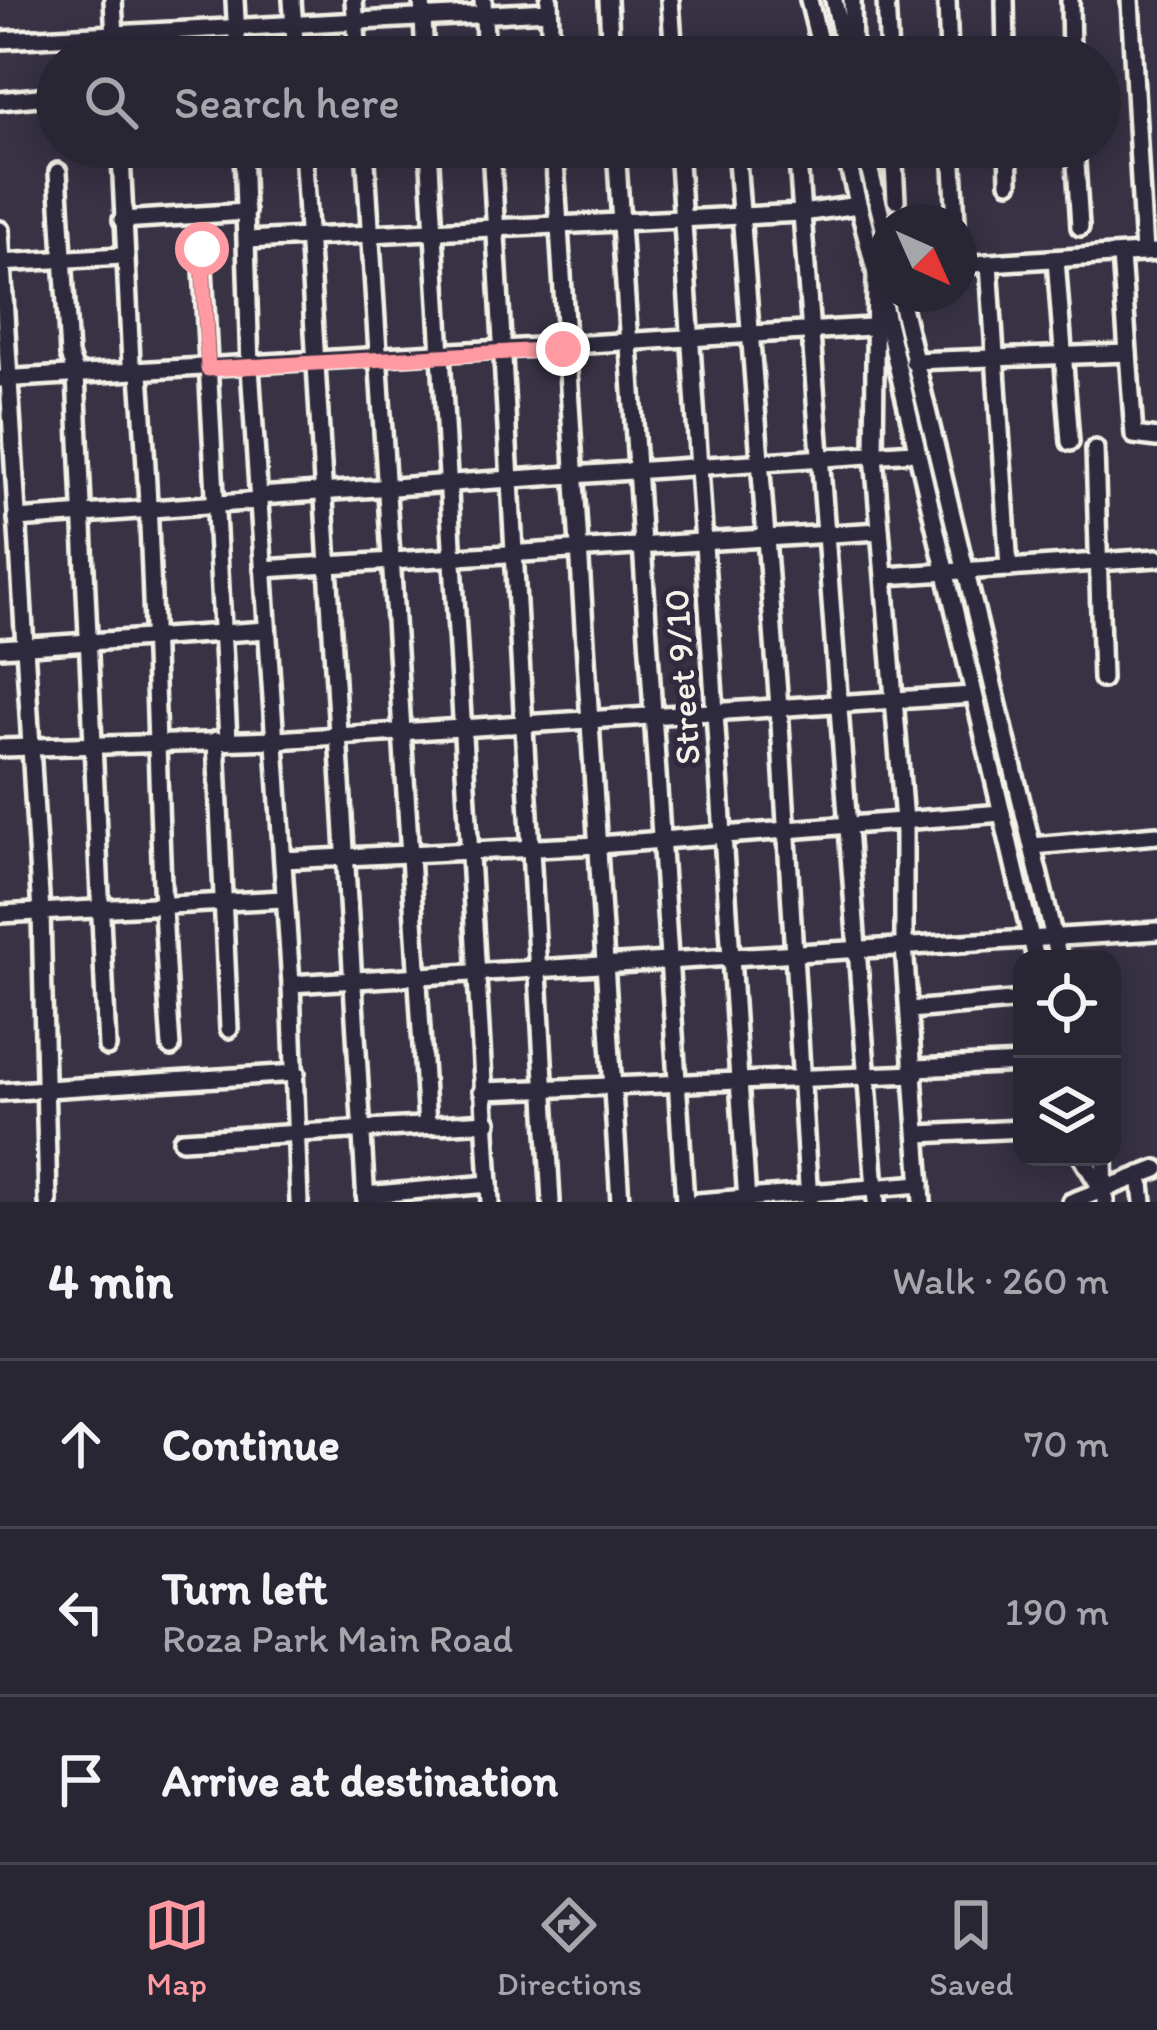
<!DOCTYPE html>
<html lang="en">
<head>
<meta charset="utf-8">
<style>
  body { margin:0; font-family:Itim,sans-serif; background:#312e3b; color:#f1f3f6 }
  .controls { position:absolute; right:36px; bottom:36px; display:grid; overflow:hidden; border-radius:24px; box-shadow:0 6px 30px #0003 }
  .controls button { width:108px; height:108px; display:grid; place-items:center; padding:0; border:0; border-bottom:3px solid #45434e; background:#292633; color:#f1f3f6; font:60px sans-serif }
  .compass { position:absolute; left:869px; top:204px; width:108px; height:108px; border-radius:50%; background:#292633; box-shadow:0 6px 30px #0003; rotate:135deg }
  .stop { position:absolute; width:36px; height:36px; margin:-27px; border:9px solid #ff9aa2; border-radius:50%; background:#fff }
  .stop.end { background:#ff9aa2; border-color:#fff; box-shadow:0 3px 12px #0008 }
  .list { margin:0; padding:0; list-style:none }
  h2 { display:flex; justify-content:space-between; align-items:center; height:156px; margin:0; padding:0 48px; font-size:51px }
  h2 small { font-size:39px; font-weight:400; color:#a5a5ac }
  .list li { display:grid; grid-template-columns:78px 1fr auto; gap:36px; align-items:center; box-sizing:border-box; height:168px; padding:0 48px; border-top:3px solid #45434e }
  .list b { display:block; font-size:45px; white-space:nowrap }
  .list p { margin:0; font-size:39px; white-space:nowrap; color:#a5a5ac }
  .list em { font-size:39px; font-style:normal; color:#a5a5ac }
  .icon { flex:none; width:66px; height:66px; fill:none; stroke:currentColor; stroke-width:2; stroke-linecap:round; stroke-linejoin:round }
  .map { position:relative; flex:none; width:1157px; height:1202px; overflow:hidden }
  .search { position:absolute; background:#292633; box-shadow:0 6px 30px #0003; left:36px; right:36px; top:36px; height:132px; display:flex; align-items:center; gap:30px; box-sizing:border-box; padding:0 42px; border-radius:66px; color:#a5a5ac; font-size:45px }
  .sheet { height:660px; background:#292633 }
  nav { display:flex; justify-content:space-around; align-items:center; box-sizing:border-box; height:168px; border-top:3px solid #45434e; background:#292633; font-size:33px; color:#a5a5ac }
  nav a { display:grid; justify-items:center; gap:6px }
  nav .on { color:#ff9aa2 }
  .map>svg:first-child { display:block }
</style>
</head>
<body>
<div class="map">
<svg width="1157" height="1202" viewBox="0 0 1157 1202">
  <rect width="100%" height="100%" fill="#373244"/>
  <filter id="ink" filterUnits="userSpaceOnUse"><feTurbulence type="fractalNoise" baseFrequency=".00833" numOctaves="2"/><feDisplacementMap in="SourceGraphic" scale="24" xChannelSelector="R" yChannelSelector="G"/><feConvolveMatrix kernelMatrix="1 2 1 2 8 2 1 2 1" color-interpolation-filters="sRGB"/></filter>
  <g filter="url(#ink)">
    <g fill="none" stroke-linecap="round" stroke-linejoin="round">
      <defs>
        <g id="street">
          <polyline points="113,0 116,57"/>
          <polyline points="235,0 238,57"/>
          <polyline points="292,0 296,57"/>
          <polyline points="354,0 358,57"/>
          <polyline points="422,0 425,57"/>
          <polyline points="483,0 486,57"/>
          <polyline points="549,0 551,57"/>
          <polyline points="608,0 611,57"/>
          <polyline points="670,0 674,57"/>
          <polyline points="809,0 823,57"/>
          <polyline points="834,0 846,57"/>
          <polyline points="852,0 853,54"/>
          <polyline points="886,0 889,57"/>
          <polyline points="947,0 949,57"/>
          <polyline points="1005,0 1006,57"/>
          <polyline points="1070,0 1071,57"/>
          <polyline points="1130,0 1144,253"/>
          <polyline points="0,40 549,11"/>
          <polyline points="0,101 57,95"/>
          <polyline points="243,147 250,367 291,984 299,1202"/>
          <polyline points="303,147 366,1202"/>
          <polyline points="365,147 427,1125"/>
          <polyline points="429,147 490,1202"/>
          <polyline points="491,147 551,1202"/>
          <polyline points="554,147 620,1202"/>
          <polyline points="616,147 685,1202"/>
          <polyline points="678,147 747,1202"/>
          <polyline points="736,147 779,707 809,1202"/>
          <polyline points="797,147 876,1202"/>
          <polyline points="844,147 876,274 874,455 904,821 904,946 922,1202"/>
          <polyline points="864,147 887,240"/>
          <polyline points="893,147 896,200"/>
          <polyline points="952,147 956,222"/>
          <polyline points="1008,147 1009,182"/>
          <polyline points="1075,147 1080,227"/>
          <polyline points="58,172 69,355 76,375 107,1047"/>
          <polyline points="122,220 246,212"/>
          <polyline points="0,230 41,913 48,1202"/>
          <polyline points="247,240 802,213 858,205"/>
          <polyline points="202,249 228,740"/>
          <polyline points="1121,256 1134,435 1157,438"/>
          <polyline points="1056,259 1070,442"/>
          <polyline points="0,263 122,256"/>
          <polyline points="989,263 1009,568"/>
          <polyline points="959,265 1157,252"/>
          <polyline points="887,271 876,274 1036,959"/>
          <polyline points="899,294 1059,959"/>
          <polyline points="913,361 1128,353"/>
          <polyline points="0,379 871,327"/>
          <polyline points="1095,449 1102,679"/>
          <polyline points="259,496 914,452"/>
          <polyline points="17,519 259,501"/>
          <polyline points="263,569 880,531"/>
          <polyline points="886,576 1157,558"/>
          <polyline points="0,648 267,630"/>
          <polyline points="216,740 229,1029"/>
          <polyline points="0,748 276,740 973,695"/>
          <polyline points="1033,846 1157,835"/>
          <polyline points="283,860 599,845 1002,813"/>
          <polyline points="0,914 283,899"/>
          <polyline points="291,984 1157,931"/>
          <polyline points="910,1010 1022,1000"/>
          <path d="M171,1047c-16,-224 -14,-449 -31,-673l-9,-11 -10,-207 122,-8"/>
          <polyline points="916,1068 1022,1063"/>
          <polyline points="482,1091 916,1074"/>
          <polyline points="0,1092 296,1073"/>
          <polyline points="919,1134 1022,1129"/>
          <polyline points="182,1140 488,1122"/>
          <polyline points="1082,1157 1102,1190"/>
          <polyline points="1104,1157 1105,1202"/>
          <polyline points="1140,1175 1143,1202"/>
          <polyline points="365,1195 489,1184"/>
          <polyline points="698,1202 921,1184"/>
          <polyline points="1071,1202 1157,1169"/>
        </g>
      </defs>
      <use href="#street" stroke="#f4f1e8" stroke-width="24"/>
      <use href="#street" stroke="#2f2a3d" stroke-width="15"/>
    </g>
  </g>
  <g fill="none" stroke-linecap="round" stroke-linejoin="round" filter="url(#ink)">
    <polyline stroke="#ff9aa2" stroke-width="15" points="202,249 208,369 563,349"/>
  </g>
  <g text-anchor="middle" stroke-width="10" stroke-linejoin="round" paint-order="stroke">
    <g font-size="36" fill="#f4f1e8" stroke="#2f2a3d">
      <text transform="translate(681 677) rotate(-94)" y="13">Street 9/10</text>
    </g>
  </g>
</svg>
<div class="controls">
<button><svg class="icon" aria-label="locate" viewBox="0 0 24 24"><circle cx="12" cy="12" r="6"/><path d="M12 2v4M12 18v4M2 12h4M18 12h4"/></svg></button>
<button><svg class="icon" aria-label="layers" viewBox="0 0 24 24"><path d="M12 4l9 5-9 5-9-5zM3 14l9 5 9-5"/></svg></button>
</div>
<svg class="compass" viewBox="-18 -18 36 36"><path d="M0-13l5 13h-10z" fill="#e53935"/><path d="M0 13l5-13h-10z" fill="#a5a5ac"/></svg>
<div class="stop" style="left:202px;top:249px"></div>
<div class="stop end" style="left:563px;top:349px"></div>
<div class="search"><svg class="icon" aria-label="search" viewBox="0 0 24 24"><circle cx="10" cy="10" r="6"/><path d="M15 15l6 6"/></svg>Search here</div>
</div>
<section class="sheet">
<h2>4 min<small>Walk · 260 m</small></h2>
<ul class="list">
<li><svg class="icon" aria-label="ahead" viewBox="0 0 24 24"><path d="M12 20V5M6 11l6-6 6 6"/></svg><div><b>Continue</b></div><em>70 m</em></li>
<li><svg class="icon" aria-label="left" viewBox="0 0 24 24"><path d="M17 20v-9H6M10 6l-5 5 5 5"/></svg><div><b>Turn left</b><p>Roza Park Main Road</p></div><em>190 m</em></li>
<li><svg class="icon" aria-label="arrive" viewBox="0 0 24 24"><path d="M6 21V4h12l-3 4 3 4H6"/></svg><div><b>Arrive at destination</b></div></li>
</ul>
</section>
<nav>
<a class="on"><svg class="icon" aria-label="map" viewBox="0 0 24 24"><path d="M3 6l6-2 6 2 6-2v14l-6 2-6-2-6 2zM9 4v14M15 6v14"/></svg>Map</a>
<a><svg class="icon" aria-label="directions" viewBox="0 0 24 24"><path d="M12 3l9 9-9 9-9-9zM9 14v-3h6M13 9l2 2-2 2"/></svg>Directions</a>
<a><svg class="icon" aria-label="saved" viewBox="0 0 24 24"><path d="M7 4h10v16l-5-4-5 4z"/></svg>Saved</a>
</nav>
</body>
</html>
